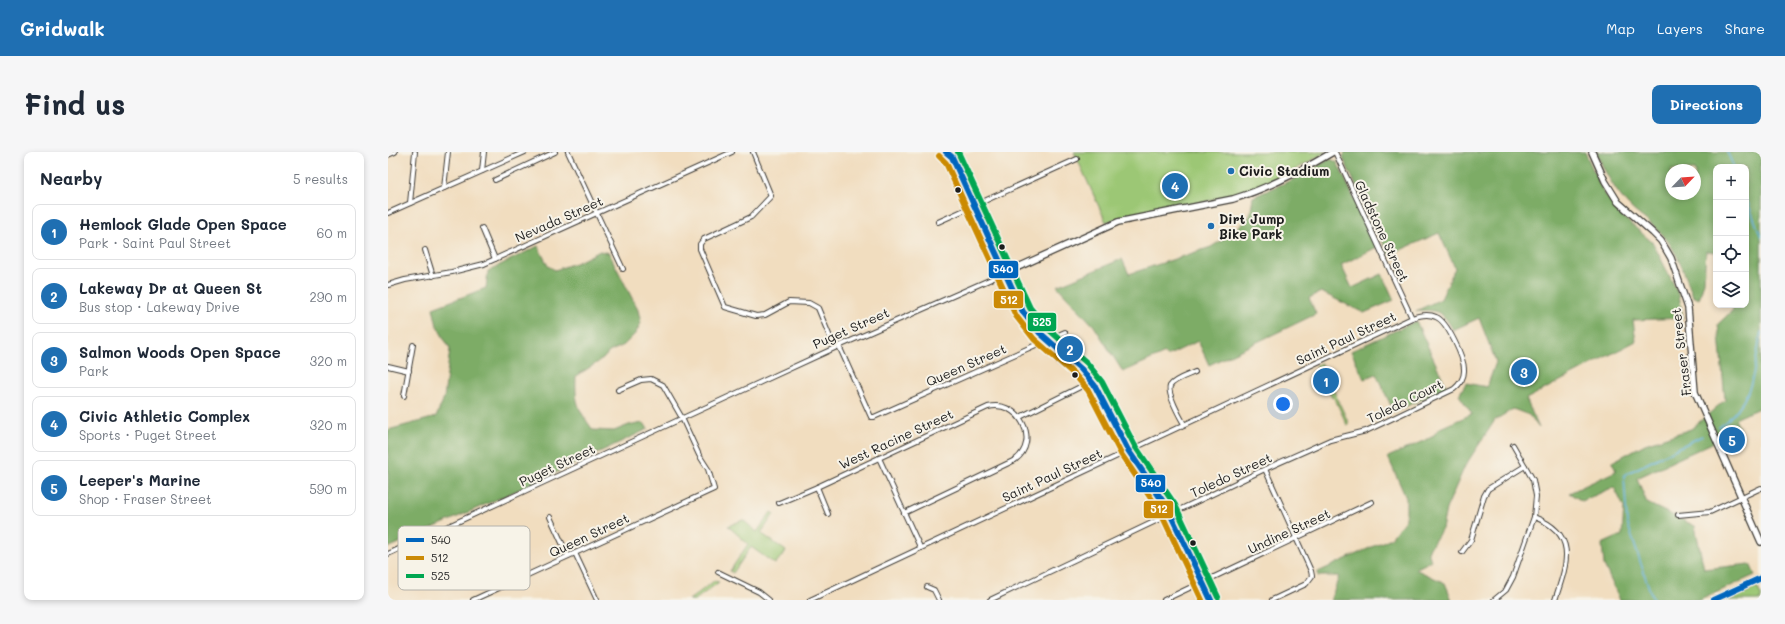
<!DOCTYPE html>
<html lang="en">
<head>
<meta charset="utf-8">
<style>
  body { margin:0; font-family:Mali,sans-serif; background:#f6f6f7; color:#1f2937 }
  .controls { position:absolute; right:12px; top:12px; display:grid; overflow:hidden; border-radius:8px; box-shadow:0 2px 6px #0003 }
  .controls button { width:36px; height:36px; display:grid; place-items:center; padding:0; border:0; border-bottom:1px solid #e0e1e3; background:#fff; color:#1f2937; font:20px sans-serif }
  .compass { position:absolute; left:1277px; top:12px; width:36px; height:36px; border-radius:50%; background:#fff; box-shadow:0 2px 6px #0003; rotate:65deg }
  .you { position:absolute; left:895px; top:252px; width:14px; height:14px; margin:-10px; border:3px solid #fff; border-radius:50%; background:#1a73e8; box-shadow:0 0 0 6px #1a73e833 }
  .badge { display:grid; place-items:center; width:26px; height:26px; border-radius:50%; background:#1f6fb2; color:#fff; font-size:13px; font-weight:700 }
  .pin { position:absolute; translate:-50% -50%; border:2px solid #fff; box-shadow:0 1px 4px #0006 }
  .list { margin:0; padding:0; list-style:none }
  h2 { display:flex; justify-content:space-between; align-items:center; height:52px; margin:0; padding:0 16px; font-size:17px }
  h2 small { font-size:13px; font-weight:400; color:#747a83 }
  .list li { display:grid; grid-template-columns:26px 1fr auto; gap:12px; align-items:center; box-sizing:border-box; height:56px; margin:0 8px 8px; padding:0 8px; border:1px solid #e0e1e3; border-radius:8px }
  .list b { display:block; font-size:15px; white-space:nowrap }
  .list p { margin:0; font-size:13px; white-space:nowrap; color:#747a83 }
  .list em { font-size:13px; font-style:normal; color:#747a83 }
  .icon { flex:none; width:22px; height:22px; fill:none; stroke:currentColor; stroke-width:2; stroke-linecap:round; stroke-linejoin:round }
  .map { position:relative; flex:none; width:1373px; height:448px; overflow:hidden; border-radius:8px }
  header { display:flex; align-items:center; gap:24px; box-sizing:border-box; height:56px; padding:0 20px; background:#1f6fb2; color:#fff }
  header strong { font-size:19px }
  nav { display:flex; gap:22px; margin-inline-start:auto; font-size:14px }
  .intro { display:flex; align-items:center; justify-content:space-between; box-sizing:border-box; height:96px; padding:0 24px }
  h1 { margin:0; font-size:28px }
  .button { padding:10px 18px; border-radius:8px; background:#1f6fb2; color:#fff; font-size:14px; font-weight:700 }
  main { display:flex; gap:24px; padding:0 24px }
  aside { flex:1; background:#fff; border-radius:8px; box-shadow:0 2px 6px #0003 }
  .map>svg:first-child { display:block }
</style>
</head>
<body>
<header>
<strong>Gridwalk</strong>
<nav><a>Map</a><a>Layers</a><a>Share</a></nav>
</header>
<div class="intro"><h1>Find us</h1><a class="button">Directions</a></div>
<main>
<aside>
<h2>Nearby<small>5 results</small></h2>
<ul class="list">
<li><span class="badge">1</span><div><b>Hemlock Glade Open Space</b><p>Park · Saint Paul Street</p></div><em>60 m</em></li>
<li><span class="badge">2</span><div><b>Lakeway Dr at Queen St</b><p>Bus stop · Lakeway Drive</p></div><em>290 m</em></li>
<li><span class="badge">3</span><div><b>Salmon Woods Open Space</b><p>Park</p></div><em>320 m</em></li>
<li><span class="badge">4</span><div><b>Civic Athletic Complex</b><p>Sports · Puget Street</p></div><em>320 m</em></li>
<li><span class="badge">5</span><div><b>Leeper's Marine</b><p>Shop · Fraser Street</p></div><em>590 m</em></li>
</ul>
</aside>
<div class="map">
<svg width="1373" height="448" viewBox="0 0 1373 448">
  <rect width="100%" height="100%" fill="#f7f3e8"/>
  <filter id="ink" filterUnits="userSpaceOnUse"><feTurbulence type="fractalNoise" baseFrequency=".025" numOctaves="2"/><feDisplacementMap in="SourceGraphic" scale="8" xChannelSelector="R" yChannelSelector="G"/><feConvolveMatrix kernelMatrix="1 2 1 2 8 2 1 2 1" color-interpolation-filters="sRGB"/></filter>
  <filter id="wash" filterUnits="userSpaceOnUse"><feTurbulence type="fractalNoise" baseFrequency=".012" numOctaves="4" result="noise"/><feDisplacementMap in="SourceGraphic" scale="16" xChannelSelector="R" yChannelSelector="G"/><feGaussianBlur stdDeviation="0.9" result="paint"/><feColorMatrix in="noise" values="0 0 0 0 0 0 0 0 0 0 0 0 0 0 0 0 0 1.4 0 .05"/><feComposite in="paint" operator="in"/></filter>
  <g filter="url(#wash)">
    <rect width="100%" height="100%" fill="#f1ddbf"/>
    <g fill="#9cc774" stroke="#5c7248">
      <path d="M686,0h252c-32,19 -64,37 -100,45 -40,10 -81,13 -120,25z"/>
      <polygon points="933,211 961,272 959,273 946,245 944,246 928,213"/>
      <polygon points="383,360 386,362 373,381 398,399 387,412 363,395 345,421 342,419 360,392 340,374 355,368 369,380"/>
      <polygon points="326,429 331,430 307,448 301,448"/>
      <polygon points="1369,435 1373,443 1373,448 1341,448"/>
    </g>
    <g fill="#7dac66" stroke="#4c6441" fill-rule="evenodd">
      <path d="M957,0h240l17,38 20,26 31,27 26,52 4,23 -50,2 3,21 -110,58 13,29 -10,-13 -16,-6 -18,11 -30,46 -19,43 -4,20 -14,22 3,10 -16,8 30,14 7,17h-121l8,-24h-21v-4l73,-34 15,-19v-21l-18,-41 44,-20 8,-9 32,-14 -13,-19 7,-12 21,4 9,-25 -17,-44 -26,12c-10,-19 -17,-21 -37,-19l25,-12 14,-31 -16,-35 -50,22 -46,-97z"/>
      <path d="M1208,0h165v255l-26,12 5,11 -103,48 10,25 48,23 9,43 46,-5 5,11 -55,25h-80l-16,-35 -2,-21 20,-9 2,-28 -10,-20 -32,14 -13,-8 47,-22 -4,-9 33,-18 46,-15 34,-29 -7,-76 15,-14v-5h13v-138h-30v85l-10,-1 -2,31 -5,17 -6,-3c-8,-21 -15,-44 -30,-61 -9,-10 -21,-17 -31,-26 -17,-17 -26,-35 -36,-57zM1283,18h24v24h-24z"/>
      <polygon points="942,7 949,10 989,95 953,113 964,136 994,122 1006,148 976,161 933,140 921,146 928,162 821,213 810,189 779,204 777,201 735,220 706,174 669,134 734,107 741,122 823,95 842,83 862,64 865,45 908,26"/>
      <path d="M150,94l10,20 7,4 23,-8 22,-11 9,2 29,57 3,13 -6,11 -11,11 -15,7 -6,7 -27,17c-1,26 1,32 17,54l21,1 15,-6 15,-2 4,6 -112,53 -148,66v-118l48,-13 8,-19 6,-49 -13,-23 -4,-18 53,-20 2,-17z"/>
      <polygon points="1028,169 1059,236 1006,260 988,222 976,227 963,199"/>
    </g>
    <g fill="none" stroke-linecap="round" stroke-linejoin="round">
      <g stroke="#66b3df" stroke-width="1.5">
        <polyline points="1339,0 1346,15"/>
        <polyline points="1358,46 1373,85"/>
        <path d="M1331,275c36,-27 34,-54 42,-95"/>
        <polyline points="1265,448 1239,370 1236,323 1314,284"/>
      </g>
    </g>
  </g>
  <g filter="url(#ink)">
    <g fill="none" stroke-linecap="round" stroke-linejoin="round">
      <defs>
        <g id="street">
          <polyline points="180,0 235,117"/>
          <polyline points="365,0 383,44 363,65 316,87 312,92 312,97 337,155 368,164 377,163 401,150 421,151 430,156 444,190 451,194 483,265 486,265 677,180"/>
          <polyline points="947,0 1024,166"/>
          <polyline points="0,3 7,0"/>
          <polyline points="94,19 96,0"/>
          <polyline points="107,28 167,0"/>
          <polyline points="56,36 60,0"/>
          <polyline points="22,51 27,0"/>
          <polyline points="0,61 137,0"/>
          <polyline points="550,70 689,7"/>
          <polyline points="94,76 107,107"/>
          <polyline points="37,98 45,124"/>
          <polyline points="0,133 17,128 64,120 96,112 344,0"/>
          <polyline points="0,214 21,219"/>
          <polyline points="16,244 25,193"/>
          <polyline points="632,265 704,229"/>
          <path d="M796,272c-4,-7 -17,-31 -14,-38 4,-7 19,-11 25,-14"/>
          <polyline points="491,306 532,395"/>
          <polyline points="877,317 923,419 924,424 918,432 884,448"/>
          <polyline points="429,335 440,362"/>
          <path d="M391,351l38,-16 171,-80c31,-8 53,34 27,53l-111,53"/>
          <polyline points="1290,363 1322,360 1373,336"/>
          <polyline points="162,365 180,404"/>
          <path d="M1146,365c45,17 33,47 21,83"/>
          <polyline points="1074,400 1083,388 1096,344 1100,337 1137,314"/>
          <polyline points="187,401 209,448"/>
          <polyline points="0,402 451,194 617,121"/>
          <polyline points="330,420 371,440 381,448"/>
          <polyline points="826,425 984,350"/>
          <polyline points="539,435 546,438 551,448"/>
          <polyline points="85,448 326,337 320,317 311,303 294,266 275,233 263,227 253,228 230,238"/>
          <path d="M422,448l602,-282c8,-3 16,-5 24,-1 11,4 29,42 28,54 0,8 -4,13 -10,18l-88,42 -36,9 -65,29 -275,131"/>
          <polyline points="776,448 814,430"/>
          <polyline points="1106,448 1118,438 1125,425 1146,365 1148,344 1145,328 1125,293"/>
        </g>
        <g id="secondary">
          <polyline points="558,0 560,3 564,5 635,160 652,181 693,217 707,234 740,298 780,357 823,448"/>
          <polyline points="1204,0 1217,29 1230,50 1265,81 1273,89 1283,106 1300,156 1307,240 1373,390"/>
          <path d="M617,121l113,-51 115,-23c36,-11 68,-28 100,-47"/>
          <polyline points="1325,448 1373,426"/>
        </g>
      </defs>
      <use href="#street" stroke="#3c3934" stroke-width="6"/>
      <use href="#secondary" stroke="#3c3934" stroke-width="8"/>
      <use href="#street" stroke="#fff" stroke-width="4"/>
      <use href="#secondary" stroke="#fff" stroke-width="5.5"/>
      <defs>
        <g id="bus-1">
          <polyline points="558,0 564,5 635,160 652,181 693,217 707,234 740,298 780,357 823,448"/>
          <polyline points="1325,448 1373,426"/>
        </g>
        <polyline id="bus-2" points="551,4 558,11 628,164 646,187 687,223 700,238 733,302 773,361 814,448"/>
        <polyline id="bus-3" points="570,0 642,156 658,175 699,211 714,230 747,294 787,353 830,445"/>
      </defs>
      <use href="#bus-1" stroke="#f7f3e8" stroke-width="9"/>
      <use href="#bus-2" stroke="#f7f3e8" stroke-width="9"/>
      <use href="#bus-3" stroke="#f7f3e8" stroke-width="9"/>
      <use href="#bus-1" stroke="#0065bd" stroke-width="6"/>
      <use href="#bus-2" stroke="#cb8a06" stroke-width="6"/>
      <use href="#bus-3" stroke="#00a651" stroke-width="6"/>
    </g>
  </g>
  <g fill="#1f6fb2" stroke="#f7f3e8" stroke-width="1.5">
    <circle cx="843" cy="19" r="4"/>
    <circle cx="823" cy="74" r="4"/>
  </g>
  <g fill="#1c1c1c" stroke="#f7f3e8" stroke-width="1.5">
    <circle cx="570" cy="38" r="3.5"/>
    <circle cx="614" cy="95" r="3.5"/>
    <circle cx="687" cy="223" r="3.5"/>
    <circle cx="805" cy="391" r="3.5"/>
  </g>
  <g text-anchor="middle" stroke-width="4" stroke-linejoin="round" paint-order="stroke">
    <g font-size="13" font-weight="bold" fill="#1c1c1c" stroke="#f7f3e8" text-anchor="start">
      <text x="851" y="24">Civic Stadium</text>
      <text x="831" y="72">Dirt Jump<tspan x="831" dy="15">Bike Park</tspan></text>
    </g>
    <g font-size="13" fill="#1c1c1c" stroke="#f7f3e8">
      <text transform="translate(171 67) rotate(-24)" y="5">Nevada Street</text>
      <text transform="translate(994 79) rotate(65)" y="5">Gladstone Street</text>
      <text transform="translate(463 176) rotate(-24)" y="5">Puget Street</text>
      <text transform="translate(958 186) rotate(-25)" y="5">Saint Paul Street</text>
      <text transform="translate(1293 200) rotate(-97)" y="5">Fraser Street</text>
      <text transform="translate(578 213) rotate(-24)" y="5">Queen Street</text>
      <text transform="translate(1017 249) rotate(-26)" y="5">Toledo Court</text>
      <text transform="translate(508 287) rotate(-25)" y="5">West Racine Street</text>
      <text transform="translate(169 313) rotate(-25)" y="5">Puget Street</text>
      <text transform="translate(664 323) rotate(-25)" y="5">Saint Paul Street</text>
      <text transform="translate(843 323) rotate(-25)" y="5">Toledo Street</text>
      <text transform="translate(901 379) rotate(-25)" y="5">Undine Street</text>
      <text transform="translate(201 383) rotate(-25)" y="5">Queen Street</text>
    </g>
  </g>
  <rect x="10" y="374" width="132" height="64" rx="6" fill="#f7f3e8" stroke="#b5b2ab" stroke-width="1"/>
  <rect x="18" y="386" width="18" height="4" fill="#0065bd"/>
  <rect x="18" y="404" width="18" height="4" fill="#cb8a06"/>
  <rect x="18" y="422" width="18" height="4" fill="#00a651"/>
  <g font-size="11" fill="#1c1c1c">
    <text x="43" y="392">540</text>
    <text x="43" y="410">512</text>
    <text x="43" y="428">525</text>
  </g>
  <g stroke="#f7f3e8" stroke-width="1.5">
    <rect x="600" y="108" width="31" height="19" rx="4" fill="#0065bd"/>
    <rect x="605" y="138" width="31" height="19" rx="4" fill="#cb8a06"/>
    <rect x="639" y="160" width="30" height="20" rx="4" fill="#00a651"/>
    <rect x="747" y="322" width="31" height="19" rx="4" fill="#0065bd"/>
    <rect x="755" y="348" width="31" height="19" rx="4" fill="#cb8a06"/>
  </g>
  <g font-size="11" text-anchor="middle" font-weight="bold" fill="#fff">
    <text x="615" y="121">540</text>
    <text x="621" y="152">512</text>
    <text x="654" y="174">525</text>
    <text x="763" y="335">540</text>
    <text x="771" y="361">512</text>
  </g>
</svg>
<div class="controls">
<button>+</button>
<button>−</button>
<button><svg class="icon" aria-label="locate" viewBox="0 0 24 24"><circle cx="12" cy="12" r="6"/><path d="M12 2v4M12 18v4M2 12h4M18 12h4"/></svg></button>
<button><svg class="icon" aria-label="layers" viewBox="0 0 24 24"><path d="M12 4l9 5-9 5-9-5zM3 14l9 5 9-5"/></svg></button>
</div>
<svg class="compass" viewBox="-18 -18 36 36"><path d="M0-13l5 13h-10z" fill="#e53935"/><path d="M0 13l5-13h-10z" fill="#747a83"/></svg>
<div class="you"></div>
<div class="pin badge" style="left:938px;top:229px">1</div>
<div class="pin badge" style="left:682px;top:197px">2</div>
<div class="pin badge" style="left:1136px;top:220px">3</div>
<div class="pin badge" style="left:787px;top:34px">4</div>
<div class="pin badge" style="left:1344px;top:288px">5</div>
</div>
</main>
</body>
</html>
